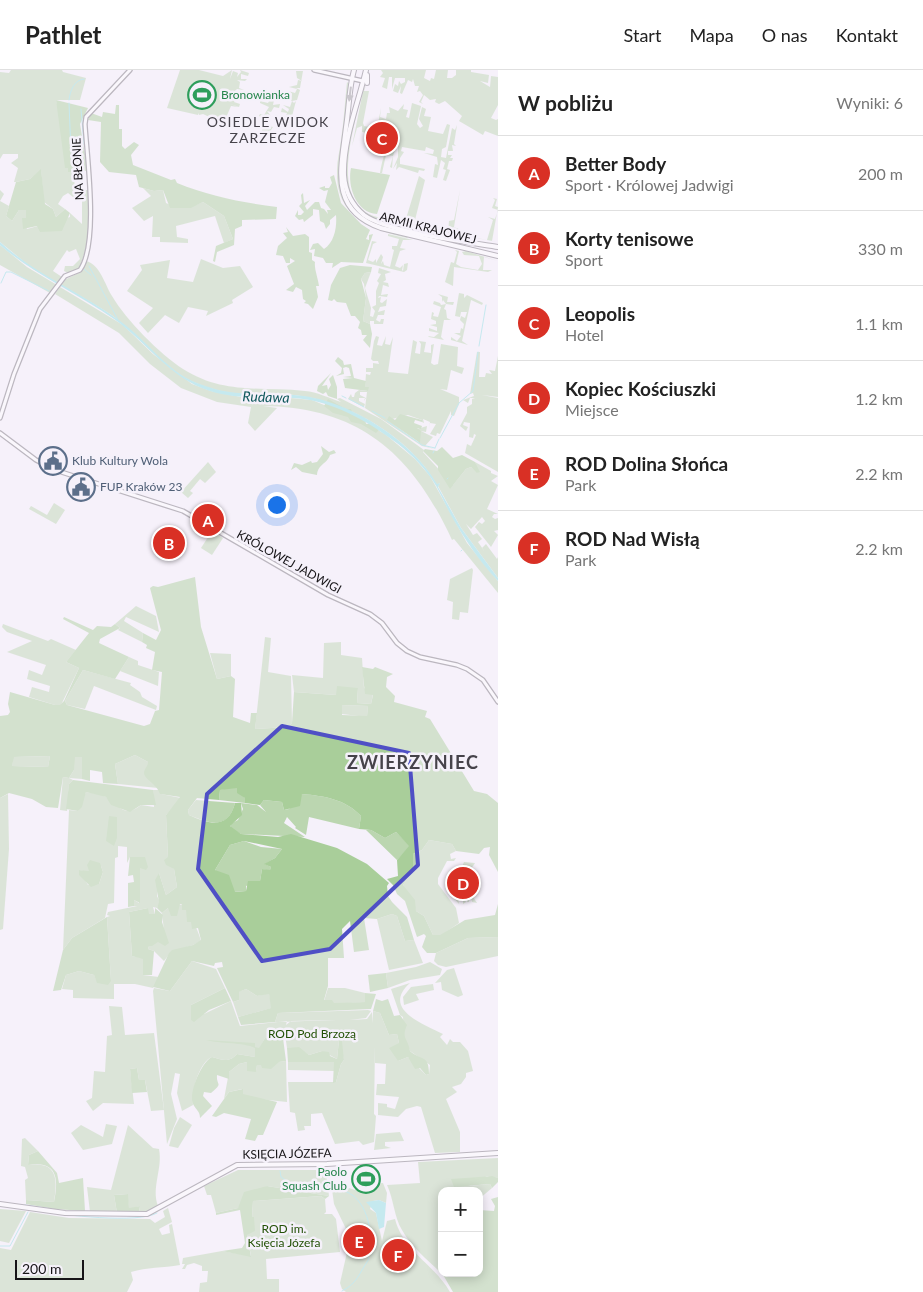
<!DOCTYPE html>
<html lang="pl">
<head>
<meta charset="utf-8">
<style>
  body { margin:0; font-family:Lato,sans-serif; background:#f6f6f6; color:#222 }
  .controls { position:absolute; right:15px; bottom:15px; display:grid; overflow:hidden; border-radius:10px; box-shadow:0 2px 12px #0003 }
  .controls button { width:45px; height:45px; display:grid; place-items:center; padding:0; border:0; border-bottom:1px solid #e0e0e0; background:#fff; color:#222; font:25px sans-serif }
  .scale { position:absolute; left:15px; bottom:12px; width:69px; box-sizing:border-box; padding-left:5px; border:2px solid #161417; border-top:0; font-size:14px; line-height:18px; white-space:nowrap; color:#161417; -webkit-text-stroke:4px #f5f1fa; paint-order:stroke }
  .you { position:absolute; left:276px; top:434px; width:18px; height:18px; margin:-12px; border:4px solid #fff; border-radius:50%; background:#1a73e8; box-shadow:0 0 0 8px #1a73e833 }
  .badge { display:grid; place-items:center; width:32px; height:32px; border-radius:50%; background:#d93025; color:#fff; font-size:16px; font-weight:700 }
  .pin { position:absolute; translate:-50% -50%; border:2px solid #fff; box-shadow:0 1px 5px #0006 }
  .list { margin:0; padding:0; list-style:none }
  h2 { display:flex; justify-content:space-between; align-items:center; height:65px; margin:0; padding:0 20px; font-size:21px }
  h2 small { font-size:16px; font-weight:400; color:#767676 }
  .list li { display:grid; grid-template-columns:32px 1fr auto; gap:15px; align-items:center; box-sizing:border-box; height:75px; padding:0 20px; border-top:1px solid #e0e0e0 }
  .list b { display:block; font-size:19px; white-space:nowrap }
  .list p { margin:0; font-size:16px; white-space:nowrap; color:#767676 }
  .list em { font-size:16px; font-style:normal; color:#767676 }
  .map { position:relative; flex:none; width:498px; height:1222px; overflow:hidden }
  header { display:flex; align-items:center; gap:30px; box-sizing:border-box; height:70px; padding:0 25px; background:#fff; border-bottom:1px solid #e0e0e0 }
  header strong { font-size:24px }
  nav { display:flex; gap:28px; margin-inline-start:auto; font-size:18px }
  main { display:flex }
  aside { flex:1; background:#fff }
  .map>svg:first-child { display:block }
</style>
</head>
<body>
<header>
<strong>Pathlet</strong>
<nav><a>Start</a><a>Mapa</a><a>O nas</a><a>Kontakt</a></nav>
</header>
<main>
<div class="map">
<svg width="498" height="1222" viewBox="0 0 498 1222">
  <rect width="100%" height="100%" fill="#f5f1fa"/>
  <g fill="#bbd6b0" fill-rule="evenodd">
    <polygon points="11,0 62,0 63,2 86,8 80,30 56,30 71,96 75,89 85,85 87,101 78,101 74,107 75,120 88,120 91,162 79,200 68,203 64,201 65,196 73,196 80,189 76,179 69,182 67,180 53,201 62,207 58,213 33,199 0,172 0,120 4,124 0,131 9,136 6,146 12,151 19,140 26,140 26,148 23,148 27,159 70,147 70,143 82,154 82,131 78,131 68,123 63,126 58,134 65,139 56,147 53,139 44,132 41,100 30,109 16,112 14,112 18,98 11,93 18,88 18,84 3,84 0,89 0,2 9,3"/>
    <polygon points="180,0 199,0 223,6 232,0 230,9 233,1 238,3 237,7 241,2 240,0 249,3 248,6 241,4 241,9 247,9 245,11 237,10 240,12 239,18 244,20 237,19 232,24 241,29 241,30 236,29 234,32 240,34 239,37 230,34 238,37 231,36 225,50 233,53 234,51 233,56 216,48 216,50 203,44 199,45 199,43 198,45 167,38"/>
    <polygon points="381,0 426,0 424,8 430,11 431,8 434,9 436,0 448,0 447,8 452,8 456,5 456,0 471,0 471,2 489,5 488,13 480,11 490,17 491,6 498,7 498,35 491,48 496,50 498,49 498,66 485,61 483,65 459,51 462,46 445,31 439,34 435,32 436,29 430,30 424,25 421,32 423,34 419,32 423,25 420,21 417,22 419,16 415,16 413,9 412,12 408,10 402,24 400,23 401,16 398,23 393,21 395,14 398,16 399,11 401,14 405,12 405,8 395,8 392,19 392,7 389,7 387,19 382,17 385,8 380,7 383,3"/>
    <polygon points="296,1 303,1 300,18 296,18 300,20 297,30 292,31 294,33 296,31 291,50 285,49 287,43 281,42 282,38 288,42 289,39 283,35 290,37 292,31 284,31 286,28 291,29 292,23 286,26 288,21 295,23 297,19 289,17 297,15 298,10 302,11 297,8"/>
    <path d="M347,12l2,2c-2,17 -3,34 -5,50 -4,33 -12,66 20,88 13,9 30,9 44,15l-1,1c-38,-9 -72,-22 -70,-68 0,-10 3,-20 4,-30 3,-20 4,-39 6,-58z"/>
    <polygon points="366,15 364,21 369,21 363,53 364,56 369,57 368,63 362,62 362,56 357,58 352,76 363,21"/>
    <polygon points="274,21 279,23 278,31 274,30 273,35 280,34 279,38 274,37 271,42 267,41 271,46 267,44 266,47 269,50 268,56 273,57 269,63 262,61 263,56 267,55 264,54 265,48 259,46 260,44 264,45 269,37 260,33 260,31 268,33"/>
    <path d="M361,24c-6,34 -30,99 8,120 11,6 33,6 39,14 -10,0 -20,-4 -30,-7 -53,-20 -27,-88 -17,-127z"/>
    <path d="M412,33l9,3 -4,18 3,4 3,-2 -4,-7 3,-12 4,2 -2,7 7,1 -3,14 15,3 4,-10 3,1 -4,22 -4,2 -1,8 5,1 6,-30 3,2 2,-5 -3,19 2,2 -4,-1 1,6h-5v4h4l-2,3h3l-1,3h-3l-2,8 3,1 -4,11 -3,-1 3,-10 -3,-1 2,-6 -4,-3 -4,18 -4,-1 2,-13 3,1 -1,-8 -13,-4 9,1 1,-4 -8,-3 -1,4 -23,-4 -1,4 3,1 -4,6v6l25,5 -1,2 -5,-1 -1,3 -19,-6 -3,3 1,-7 -4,6 5,-12v-16l-5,15 -1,12 -2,-1 3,-11 -7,-1 -4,18h-2c2,-14 7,-25 10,-38l-8,-2 -3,9 1,-8h-4l5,-26 -1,9 6,2 1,-6h3l-1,-6 9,4 6,-7 -1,5 5,1 -2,7 3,1z"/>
    <polygon points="419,106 425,110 414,154 428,159 388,149 405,152"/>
    <path d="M143,118l11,3 9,-1 3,13c14,7 24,5 37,-1l21,14 9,23 -9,4 -9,-27 -39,10 1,11 11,2v4l-28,-1v-5h-8l1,-21 -9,5 -12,-13 19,-12z"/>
    <polygon points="460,120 454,157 461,160 461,165 463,163 467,166 487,170 493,150 488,147 495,149 498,140 492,138 495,130 493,128 497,129 495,136 498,137 492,171 498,172 448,163 449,151 454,150"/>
    <polygon points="388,164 413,170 403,170 400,178 406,179 400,181 395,196 400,198 403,195 402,200 403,201 404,194 408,193 407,200 404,202 366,193 372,171 377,172 373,174 368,190 373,192 376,189 376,193 381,184 383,187 381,194 383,191 384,195 390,197 394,180 392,179 392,176 397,176 399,169 388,166"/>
    <polygon points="0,175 27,197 57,215 50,223 0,195"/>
    <polygon points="455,180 459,181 456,194 461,197 478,200 482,194 479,186 464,185 462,182 466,181 498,191 484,187 483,200 492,200 493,197 492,200 488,202 454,197 453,216 445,212 451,192 454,193 457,182"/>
    <polygon points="201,189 223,198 240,196 253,217 232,230 233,233 206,246 208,241 188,237 179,253 165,245 148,263 139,253 153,238 127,221 142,200 140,195 170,190 167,208 193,212"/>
    <path d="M86,191c14,3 19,24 26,35 14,24 48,58 71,73 41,26 78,17 122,22 12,1 24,7 36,11l-4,-3 3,-1 41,21 43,31 -1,2 30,33 13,-16 5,-2 7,6 -3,-11 16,9v2l7,3 -7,5 7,4 -11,24 11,5h-4l-2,3 3,2 3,-1v12l-4,1 4,4 -7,12 -16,-20 4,-5 3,2 3,-3 -3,-4 -11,12 -5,-5 7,11 4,-2 5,6 -4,3 7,10 -3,-4 4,-4 11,15 1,-2v21l-37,-50 -23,-42 2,-3 -3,2c-27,-48 -89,-84 -143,-90 -15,-2 -31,1 -46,0 -17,-1 -36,-5 -52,-12 -34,-14 -56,-48 -86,-69 -15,-10 -32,-19 -49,-29l5,-6 15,-7z"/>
    <polygon points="379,198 391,202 385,204 386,210 383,212 388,213 389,217 383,215 381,225 388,224 387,227 379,226 378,228 381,227 380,232 382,233 387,229 386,236 380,237 378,242 385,240 384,245 378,245 376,250 380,252 381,249 384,249 383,254 374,254 374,251 370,251 370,254 363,251 366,228 364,214 361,209 365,203 371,202 365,218 371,238 370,246 373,247 375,241 372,237 376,235 376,221 379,213 377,211 381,204 378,203"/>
    <path d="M60,217l63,38 30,29 39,30 19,7 35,7h45l21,2 46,19 27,15 30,25 15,17 37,67 31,38v12l-44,-54 -2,1c-39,-85 -92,-133 -189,-134l14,2 -22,23 -7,-8 3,-16 -34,-5 -36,-14 -31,-24 -31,-31 -64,-39z"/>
    <polygon points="459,223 464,224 464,228 467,225 483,233 482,235 471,230 462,271 468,275 451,270 451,267 457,271 461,266 454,263 460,263 461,258 463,259 464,254 460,250 461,246 465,248 467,242 461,242 460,247 455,246"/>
    <polygon points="438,224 448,227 447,232 454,232 453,235 446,234 444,239 446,240 447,248 451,250 444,250 441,267 444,270 429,267 428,266 434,267 439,263 429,261 429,258 437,261 437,257 430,255 436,254 436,251 431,249 432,242 434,243 433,246 438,247 441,237 433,234 434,231 440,233 441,235 446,234 443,230 442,232 442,227"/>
    <polygon points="376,266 379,267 377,275 382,276 386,266 385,274 390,275 393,267 388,302 408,304 413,270 417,272 415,283 420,284 421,274 419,271 426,272 424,282 431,283 431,275 434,274 431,293 434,295 438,294 441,274 458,277 457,296 464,298 462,304 451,300 447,320 440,319 459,327 459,334 454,346 451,345 451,341 440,364 437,363 436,366 430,364 436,354 430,353 429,359 430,352 423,349 424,353 422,352 422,350 408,345 388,350 419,373 417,359 427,356 426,362 421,361 433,367 425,376 435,379 422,376 365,338 367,322 360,322 360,325 366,328 364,331 365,328 359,328 359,331 365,334 364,337 348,329 351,324 352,327 354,327 355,323 359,320 368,321 365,317 366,304 370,305 371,302 366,302 366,298 373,298 373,293 379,294 378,291 373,291 371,289 374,271"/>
    <polygon points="477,282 480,282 479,307 485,307 486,303 492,304 489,300 495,301 498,286 498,327 482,325 498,328 498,402 465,383 467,374 471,376 476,365 474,364 473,368 469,367 470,353 464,352 463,355 468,357 466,361 460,356 467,343 467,337 472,334 472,329 475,328 470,328 468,333 463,330 474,326 473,323 470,324"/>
    <polygon points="208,392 216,402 205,413 200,409 190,421 193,423 188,428 181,422"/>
    <polygon points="54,433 65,440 56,454 29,439 31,436 47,445"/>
    <polygon points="212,461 223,468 212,485 201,478"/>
    <polygon points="179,464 181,477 159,482 156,469"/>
    <polygon points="472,498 473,500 468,543 460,542 459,550 452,549 453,532 447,530 450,509"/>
    <polygon points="136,536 156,546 159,562 126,547 124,551 143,563 142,572 118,560 120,558 115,554"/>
    <polygon points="3,554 48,571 51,569 76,580 66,592 79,598 61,635 55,635 29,627 32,617 49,622 50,616 27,609 29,600 42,605 46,595 7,582 32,571 7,562 2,557"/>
    <polygon points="265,567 271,568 268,602 291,606 292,653 288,657 255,659"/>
    <polygon points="341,572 341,585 362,588 364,618 373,624 371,634 357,633 358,618 336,625 294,622 292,605 323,608 324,573"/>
    <polygon points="210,583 231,584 231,606 217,609"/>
    <polygon points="129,587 138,591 138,595 159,602 158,616 120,601"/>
    <polygon points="83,600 131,613 130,615 140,622 142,627 157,636 156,640 94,616 85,639 67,635 65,631"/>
    <polygon points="342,635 368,636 367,647 342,644"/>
    <polygon points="135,685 148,692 158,718 118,714 115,694"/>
    <polygon points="50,686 48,697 12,696 13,687"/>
    <polygon points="74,687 82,687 82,709 69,708 73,710 69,714 67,741 60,740 63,707 69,708 74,700"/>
    <polygon points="232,717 237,717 245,728 245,733 219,730 220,720"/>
    <path d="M153,720h6l2,4 20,4 -15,17 2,42 6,12 3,18 -11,8 -7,-22 -2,23 3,6 -3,6 -4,-1 2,7h-7v-6l-19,4 3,44 11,2v17l16,2 -6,11 -18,-4h-21v15l-41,-1v-8l-11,-1 4,-14 13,-4 15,4 3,6h14l-4,-64 3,-1 -3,-1 1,-3 29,-6h-3v-6l5,3 1,-35h3l2,-11h-15l-3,6v-16l-9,-1v11l-3,1 -1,45 -6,1 -3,14 -33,20 -9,12 6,-140 9,1 8,-19c6,1 14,2 20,5 13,8 18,22 35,8l13,2zM101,796l2,6 -4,12 -11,1 -9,-15 9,2z"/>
    <polygon points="8,724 9,779 3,859 0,860 0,728"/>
    <path d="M302,724c22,2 43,5 59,22l-2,13 -50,-12 -3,18 -11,-7 1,-1 -9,-10 -3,6 21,14 -64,-3 -10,-5 -1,-5 8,-4 5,-11 -2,-6 16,2 9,7 -6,-7 4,-5 18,2 2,8 5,-1z"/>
    <path d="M196,730l39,3c-7,28 -26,20 -46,12l-1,-5z"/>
    <polygon points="366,760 371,760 385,768 396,762 410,776 397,790"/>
    <polygon points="429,770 452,774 456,781 450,784 451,789 456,788 454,791 447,791 438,808 438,814 456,838 459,853 440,866 433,865 424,846 416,841 403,815 413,800 413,784 422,780"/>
    <polygon points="244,771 261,777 282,779 275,788 265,794 271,797 270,801 262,799 260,811 246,816 246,821 234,822 215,800 230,775"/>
    <path d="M464,792l11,1 -6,9h4c6,7 6,13 0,21l-1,-3 -2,2 7,11 -5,-1 -1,-6 -2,2v4h-2l1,-3h-4l2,3 -3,2v-5l-5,-1 1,6 -12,-14v-2h4l-1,-7 -4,-1 5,-9 11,-4z"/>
    <path d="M183,834c7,11 15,25 18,37l-8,4 -22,7 -7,9 -10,-10 -6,-2 1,-3 15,-15 -2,-18 6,-5z"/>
    <polygon points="392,844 397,846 405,871 414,870 423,893 389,900 377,849"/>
    <polygon points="498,867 498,886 446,897 438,895 434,891 436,883 468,868"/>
    <path d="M192,891l24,8 9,19 -34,17 13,9 27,-13 9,25 -37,4 84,-9 -1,4 5,-4 45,-1 -61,2 3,-9 90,-3 3,1 -5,7 -16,2 17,-1 5,-7 1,11v-12l7,2 9,22 8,-1 2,9 -1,18 10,-4 18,18 3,-1 1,-9 -20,-14 -6,-14 -1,-20 -3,-2 -9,-26 19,-6c-29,26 13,41 33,51l-3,3 7,8 3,-6 3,3h7l8,9 5,20 -7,2v4l-5,7 -9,3 5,5 -11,7 14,33v20l-25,1 -14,-46 -4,-1 -11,3 -8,8 -20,-2v-12l9,1v3l8,2 4,-12 -23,-2 1,-11h8l1,-20 -11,-1v-17l-1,68 2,2 -2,26 -11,3 -4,-4 -24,3 -13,-31 -11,1v12h-7l1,4 -7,1 -3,-18 -5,-1 -2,-30h48l5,-18 3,-4 -5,-20 -2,19 -15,-8 -13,4 -11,-7h-11l-3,-20 -1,10h-18l-10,19 -18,-3c-8,9 -15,6 -25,3 -13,5 -21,35 -19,48l-11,6 -5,-18 3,-19 -5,-1 -4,21 6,25 -10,25 -14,-153 1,-3 16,3z"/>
    <polygon points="430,892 442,899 440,905 410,910 388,918 386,903 416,897"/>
    <polygon points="454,898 463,925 458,927 442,920 441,912 435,913 447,900"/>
    <polygon points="433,914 434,920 416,924 419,930 404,935 403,927 411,917"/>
    <polygon points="328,918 345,918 365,923 365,932 333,934 324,931"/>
    <polygon points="246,919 257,926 269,923 272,938 238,947 233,932 239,930 238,922"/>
    <polygon points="109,936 122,937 125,965 154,963 164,1040 151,1041 145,1010 139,1010 137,998 130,999 134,1034 103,1033 93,1041 86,1031 92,1028 94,1001 105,1002 107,966 112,965"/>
    <polygon points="286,991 287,1032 250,1028 242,1024 242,1019 229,1022 224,1029 229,1002 239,994 247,992 256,1001 257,995"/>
    <polygon points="288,992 334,992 334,1001 288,1000"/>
    <polygon points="180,1047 192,1055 178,1078 169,1076 174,1058"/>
    <polygon points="106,1054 117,1056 112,1074 83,1080 71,1063 81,1055 103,1067"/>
    <path d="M128,1055l25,23 6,1c4,20 -8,38 -1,57l-8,6 -11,1 1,-7 -11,3 -2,-15 -13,1 3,18 -27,-1 -3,-25 24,3z"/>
    <polygon points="400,1062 404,1071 385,1072 385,1076 391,1078 374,1080 376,1064"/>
    <path d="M25,1068l13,13 -9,4 -1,10c29,-4 30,13 26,37l-28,-2 -1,-20 3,-2 -3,-11 -4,-1 1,-27z"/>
    <path d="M498,1088v20l-11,-2 -19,10 22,-2 2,4 -13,11v-8h-37v51l-3,-1 -1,24 4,4v5c-14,-14 -30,-26 -40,-44 -8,-13 -8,-30 -15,-45l33,-2 -2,-21z"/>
    <polygon points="238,1100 326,1100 329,1126 267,1116 238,1138 216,1143 211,1125 207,1125 204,1116"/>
    <path d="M331,1112l24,8 17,-1v-5l11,-1 4,10 -1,10 -7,-3 -6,1 -3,8 6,4 6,28 5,-20 8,-2c8,32 40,46 55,73h-104l-4,-3 -2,-6 8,-35v-15l-14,-29z"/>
    <polygon points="321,1126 325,1129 326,1142 324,1144 332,1144 336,1149 340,1182 266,1189 267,1209 279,1209 279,1222 199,1222 200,1213 207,1212 208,1201 202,1201 202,1196 194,1193 187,1195 185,1199 182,1199 185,1194 182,1194 183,1188 222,1181 251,1186 247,1165 254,1147 252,1147 253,1131"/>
    <path d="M168,1138l4,14 -13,7 3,6 8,-2 -1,-8 3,-1 8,41c-17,3 -33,2 -49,7l2,8 -6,12h-127v-44l11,2 19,-38 39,6 81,1 5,4 10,-6 -2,-6z"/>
    <polygon points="0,1139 26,1141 9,1173 0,1171"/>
  </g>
  <g fill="#a9ce9a" fill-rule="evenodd">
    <polygon points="56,30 88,38 80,54 85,85 75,89 71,102 68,102 68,98 65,98"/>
    <path d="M116,35h3v24h3v17l3,3 9,-7 5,3 -8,10 2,10 38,15 4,-1 2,4c32,13 67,20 100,24l-1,12 -34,1v6l-7,3 -1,16 -17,7 -2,10 -2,-1 3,-15 17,-7 -9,-23 -21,-14 -12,6h-21l-7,-18 -9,1 -15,-4 -3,-12 -27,-3 -9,-10 1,-40 -13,-2 3,-7 11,4 1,-5 12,2z"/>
    <path d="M351,98l39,7 -13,39c-21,-1 -30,-28 -26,-46z"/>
    <polygon points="41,99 45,134 53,139 56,147 65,139 70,143 62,161 40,162 37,156 23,159 22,148 26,148 26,140 19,140 12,151 6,146 16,112 30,109"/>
    <path d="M334,105l7,28 20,21 9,6 -4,9 3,1v-5l4,-1 -10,29 -22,-1 -9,6 1,-5h-7l-3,-5 -9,-2 1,-7 -5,1 3,-6 5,-1 6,6c11,-7 13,-23 12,-34l-6,5v4l-4,5 -2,-6 -4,-2 -1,-11 -6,-1v6l-9,7 -1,-3 -4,1 -4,-4 3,-6v5h3l3,-3 -5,-6 3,-3 -1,-8 2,-2 1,10 6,-3 -5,6 2,4 8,-8h4l2,6 3,1 4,5 -1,-4h4l-6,-8 3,-12 -4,1 -5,-3 6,-2v2h4l3,-5 -2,-6z"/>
    <path d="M286,157l7,9 12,-2 4,3v15l3,1v7l3,2c-1,7 3,16 4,24h-3l2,11 -5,12 -5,-5 -4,-1 2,-2 -3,-2 -1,-9 -6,-3 -3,5 -7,-2 8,-6 -7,-18 8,-5 -5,-3v5h-4l-3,-7 -7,-1 2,-9 9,-8 -4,-5 5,-1z"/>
    <polygon points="350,195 372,197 371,202 365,203 361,209 366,228 363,251 370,254 372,264 370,278 363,270 367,265 362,265 361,260 358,258 360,252 355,246 351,246 346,233 337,232 334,229 332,231 328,230 331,215 340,198"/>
    <polygon points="338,287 343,291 344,295 351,294 354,308 366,311 365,317 369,317 368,321 345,318 343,309 353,308 343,307 351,306 349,298 346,297 343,298 344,304 336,306 341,303 342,298 335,291"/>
    <polygon points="331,303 322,316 327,315 328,320 331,315 329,309 333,305 337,317 337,329 328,326 326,322 323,324 317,321 318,316"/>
    <polygon points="328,329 346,339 351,339 353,345 354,343 365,348 366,354 374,353 373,356 375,354 380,359 376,363 361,354 351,352 348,347 333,343 324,336"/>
    <polygon points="400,344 422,350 422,352 415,350 414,353 422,356 421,359 417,358 421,361 420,373 387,350 389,346 395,350"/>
    <path d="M321,376l8,6 5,-2 2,3 -6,2c-3,9 -12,9 -13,20l-15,-3 -6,-5 -5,3 3,-7 8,2 9,-4 1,2 5,-1 6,-8z"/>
    <polygon points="442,377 453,388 462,385 475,392 480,402 477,403 471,397 466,399 450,419 438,400 438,396 423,381 425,379 437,381"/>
    <path d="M195,507l6,50 16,52 14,-3 4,3 -2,38 17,6 1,-10h6l-2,16 33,-2 4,-4 2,-31 42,3 1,-9 21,2 -1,15 14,1 2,-9 -8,-1 -3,-27 11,2 2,-2 18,7 -6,3 -1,10 9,9 -1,6 33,9 -2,6 5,2 44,72 13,3 11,9v69l-9,-17 1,-8 -6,1 -5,6 -23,-3 -4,-7 -23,-4 -7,10 -9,4v16l-10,15 12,15 1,11 8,5 9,19h7l25,-15 30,-5 3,-11v33l-30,1 -32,15h-9l-5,-6 4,-11 -2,-2 -7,3 -12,-36 -8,-7 -4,-9 -6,-6 11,-3 -1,-16 12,-14 -13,-14 -11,6 -14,-8 -12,-1 2,-13c-16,-17 -37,-20 -59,-22l-2,12 -16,4 -2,-8 -18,-2 -4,5 -15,-2v-5l-8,-5v-5l-17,2 -1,10 -22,-2 -9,12 1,5c20,9 39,15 46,-12h6l1,12 -12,11 11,8 37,3 13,-3 46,14 30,16 22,19 -2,3 1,10 4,6 15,15 7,23 -9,1 -8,-25 -5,-2 -15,5 -13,-1 5,32 -15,2 -4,-31 -8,8 2,29h-16v28l-4,14h8l2,3 31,-1v-9l11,1 -5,15 -93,4 -3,9 -34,3 -3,-8 33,-9 -2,-14 -12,2 -11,-7 -7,3v8l-6,2 -16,-34 6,-1 -1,-5 -7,1 -1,3 -22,-5 -22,30 -17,-4 16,-34 3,-3 21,-5 8,-5 -3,-12 -6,1 -1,-7h-4l-1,-12h-4v-6h-2l-3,12h-6l-3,-8 -6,5 -5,-5 2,-6 -4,-22 4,-7 7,22 11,-8 -3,-18 -8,-4 -2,-5 4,-3 -2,-42 14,-18 -20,-3c-3,-10 -16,-15 -16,-21 0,-5 4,-6 4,-11l-13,-7 -20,9 3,20 -15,-1 -1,-11 -12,-2v11l-8,-2v-22h-7l-1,13 -5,8 -6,-1 -5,31 -12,-1 -14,-8 -23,-6 -9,5v-82l8,-1 2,-3 -2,-8 2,-12 45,13h5l4,-4 15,-33 -13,-6 23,-29 -26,-14 1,-2 29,13 4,-4 14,1 4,-3 5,4 -20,11 -1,4 30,14 -14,22 -32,-9 -18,31 2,4 77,21 6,-2 5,-13 4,-1 3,-38 -10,-2 3,-18 -9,-4 1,-3 -5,-3 1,-9 13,7 5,-10 -11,-42 3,-2 5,1zM342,635l26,1 -1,10 -25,-1zM50,686l-2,11 -36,-1 2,-9zM244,771l38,8 -7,9 -11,6 7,3 -1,3 -8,-1 -2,12h-12l-2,10 -11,1 -6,-17 -14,-5 15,-25z"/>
    <polygon points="73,710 153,720 156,735 141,735 130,742 111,735 106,727 86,722 82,737 78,741 66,739 69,714"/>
    <polygon points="109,746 117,747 117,768 114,776 106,771"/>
    <polygon points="130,787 145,787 148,797 146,800 140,798 140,833 134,830 134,836 128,837 128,813 134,812 133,805 128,806"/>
    <polygon points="90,790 100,793 103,802 99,814 91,817 79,805 79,800 89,801 87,795"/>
    <polygon points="148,838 149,844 155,844 155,838 163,845 162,852 169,873 165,876 158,872 152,876 149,876 148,879 154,881 152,905 143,905 143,889 132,886 129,842"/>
    <polygon points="107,847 111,911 108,915 97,913 94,905 79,901 66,905 61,920 53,921 63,880 72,868"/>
    <polygon points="386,903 388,918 370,922 368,905"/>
    <polygon points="225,918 231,931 209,940 194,952 191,950 191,935"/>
    <path d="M376,929l6,2 6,-2 6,17 6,-1 7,10c-6,14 1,13 3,26 11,10 19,3 19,23l-3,1 -6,-7 -5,1 -7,-12 -10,4 -9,-13 10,-5 -2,-9 -8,1 -9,-22 -7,-2z"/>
    <path d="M265,968h18l3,23 -7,1 -8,7 -9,-1 -1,-3h-4l-1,7 -9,-1v-9l-8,2 -10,8v7l-12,-4c-1,11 7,7 -6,18l-7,-1 -1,4 9,10 -12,12c0,-7 -4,-8 -7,-14 -5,-11 9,-43 19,-47 10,3 17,6 25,-3l18,3v-9c-12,-6 -35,-4 -49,-8l49,3v4l4,1z"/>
    <polygon points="339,970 342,971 344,990 341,994 336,1012 333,1013 334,992 288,992 287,978 299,977 309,985 322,981 329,982 330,986 337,989"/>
    <polygon points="137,998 139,1010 145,1010 147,1022 132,1023 130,999"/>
    <polygon points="243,1019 243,1024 277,1032 263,1065 258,1065 255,1071 245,1069 251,1049 224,1043 216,1047 212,1046 229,1022"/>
    <path d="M38,1081l19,22 2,10 24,-5 2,33 -31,-2 -28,-5v-4l28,2c5,-24 3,-42 -26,-37l1,-10z"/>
    <polygon points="492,1106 498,1108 498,1112 492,1118 490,1114 454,1117 451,1109"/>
    <polygon points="267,1116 329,1126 325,1129 321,1126 253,1131 252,1147 254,1147 255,1161 247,1165 251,1187 222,1181 242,1178 245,1173 240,1140 216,1145 216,1143 238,1138 244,1122"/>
    <polygon points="128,1124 129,1138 140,1136 139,1143 117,1143 114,1125"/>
    <polygon points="498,1127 498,1222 453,1222 442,1203 479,1203 479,1140 494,1141 495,1136 491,1129"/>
  </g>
  <g fill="#8bdfe3">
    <path d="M0,172c36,33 81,50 120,79 27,19 46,50 77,62 37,15 60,9 97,12 52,3 118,45 143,89l3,-1 -2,4 23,41 37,50v3c-18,-19 -33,-41 -46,-64 -8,-14 -14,-31 -24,-43 -11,-15 -26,-28 -41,-38 -26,-19 -62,-37 -94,-38 -29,-2 -55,2 -83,-7 -41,-13 -62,-48 -96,-72 -37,-26 -79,-44 -114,-74z"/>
    <polygon points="379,1130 386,1133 384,1157 379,1159 376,1143 366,1132"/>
  </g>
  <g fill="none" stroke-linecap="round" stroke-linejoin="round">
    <g stroke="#8bdfe3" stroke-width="1">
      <path d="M69,30c1,-9 5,-20 15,-21"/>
      <polyline points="69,33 71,82"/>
      <polyline points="81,39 84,74"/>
      <polyline points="89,196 118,250"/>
      <polyline points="84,199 91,205"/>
      <polyline points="1,213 6,202 11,202 49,221"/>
      <polyline points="479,276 486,235"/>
      <polyline points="342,326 346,328"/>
      <polyline points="349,329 364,337"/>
      <polyline points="372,341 385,348"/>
      <polyline points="387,351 422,375 435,378"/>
      <polyline points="440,368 459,333 473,321 478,282"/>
      <polyline points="435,378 439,369"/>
      <polyline points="433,383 434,381"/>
      <polyline points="447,409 448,408"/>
      <polyline points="461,481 462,480"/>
      <polyline points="280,1101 281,1107 290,1113 327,1119"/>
      <path d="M331,1120c5,0 11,0 16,2 21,9 28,45 20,64l2,3c-10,14 -11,24 -27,32"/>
      <polyline points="25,1135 52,1139"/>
      <path d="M39,1141c24,4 99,13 118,2"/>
      <polyline points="0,1176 10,1176 28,1142"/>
    </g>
    <defs>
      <g id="tertiary">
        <polyline points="314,0 363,11"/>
        <path d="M0,348l14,-44 26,-65 25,-33 15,-6c19,-27 7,-112 5,-146l1,-7 44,-47"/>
        <polyline points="0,363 36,390 55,400 183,441 328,525 370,544 382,553 397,573 407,581 420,587 457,595 467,599 483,610 498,632"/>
      </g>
      <g id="secondary">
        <path d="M354,0c-5,18 -5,38 -8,57 -5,42 -17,83 35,101l117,28"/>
        <path d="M366,0c-8,34 -23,70 -22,105 1,16 8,30 20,40 23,17 103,27 134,32"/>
        <polyline points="367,5 367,13"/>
        <polyline points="0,1134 65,1143 147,1144 237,1095 327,1094 498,1083"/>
      </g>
    </defs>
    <use href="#tertiary" stroke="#757179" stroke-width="5.5"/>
    <use href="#secondary" stroke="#757179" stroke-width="6"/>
    <use href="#tertiary" stroke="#fff" stroke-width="3"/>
    <use href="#secondary" stroke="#fff" stroke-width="4"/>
  </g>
  <defs><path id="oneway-solid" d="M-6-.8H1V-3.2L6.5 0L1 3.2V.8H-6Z" transform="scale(1.25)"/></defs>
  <use fill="#969597" href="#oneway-solid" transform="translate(350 24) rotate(97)"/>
  <path d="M0 0H498V1222H0ZM282,656l127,27 9,112 -88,84 -68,12 -64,-92 9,-75z" fill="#f5f1fa" fill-opacity=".55" fill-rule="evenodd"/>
  <path fill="none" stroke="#4f4fc5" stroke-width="4" stroke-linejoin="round" d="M282,656l127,27 9,112 -88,84 -68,12 -64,-92 9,-75z"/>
  <defs>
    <symbol id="stadium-ring" viewBox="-11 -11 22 22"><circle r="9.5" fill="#f5f1fa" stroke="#2e9e5b" stroke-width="1.5"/><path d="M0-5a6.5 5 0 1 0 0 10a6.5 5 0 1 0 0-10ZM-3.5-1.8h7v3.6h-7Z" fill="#2e9e5b"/></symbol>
    <symbol id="civic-ring" viewBox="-11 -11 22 22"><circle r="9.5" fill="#f5f1fa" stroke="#5c6f8a" stroke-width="1.5"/><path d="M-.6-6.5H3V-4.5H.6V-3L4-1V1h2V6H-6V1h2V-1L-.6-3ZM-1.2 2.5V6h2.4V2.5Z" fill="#5c6f8a"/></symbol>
  </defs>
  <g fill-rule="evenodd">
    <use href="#stadium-ring" x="186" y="9" width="32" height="32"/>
    <use href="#civic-ring" x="37" y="375" width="32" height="32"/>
    <use href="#civic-ring" x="65" y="401" width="32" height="32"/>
    <use href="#stadium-ring" x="350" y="1093" width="32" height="32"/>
  </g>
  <g text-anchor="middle" stroke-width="5" stroke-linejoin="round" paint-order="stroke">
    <g font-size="12" fill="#27864d" stroke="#f5f1fa" text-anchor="start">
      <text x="221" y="29">Bronowianka</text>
      <text x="347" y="1106" text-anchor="end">Paolo<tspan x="347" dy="14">Squash Club</tspan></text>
    </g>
    <g font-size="12" fill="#161417" stroke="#f5f1fa">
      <text transform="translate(78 99) rotate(-93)" y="4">NA BŁONIE</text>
      <text transform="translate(428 158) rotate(14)" y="4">ARMII KRAJOWEJ</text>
      <text transform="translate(289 492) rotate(29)" y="4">KRÓLOWEJ JADWIGI</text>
      <text transform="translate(287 1084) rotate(-1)" y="4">KSIĘCIA JÓZEFA</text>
    </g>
    <g font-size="12" fill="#4e5e75" stroke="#f5f1fa" text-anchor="start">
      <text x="72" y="395">Klub Kultury Wola</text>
      <text x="100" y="421">FUP Kraków 23</text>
    </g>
    <g font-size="12" fill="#235106" stroke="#f5f1fa">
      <text x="312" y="968">ROD Pod Brzozą</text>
      <text x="284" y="1163">ROD im.<tspan x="284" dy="14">Księcia Józefa</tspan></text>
    </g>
    <g font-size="14" letter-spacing="1" fill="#46434a" stroke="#f5f1fa">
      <text x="268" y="57">OSIEDLE WIDOK<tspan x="268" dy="16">ZARZECZE</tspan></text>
    </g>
    <g font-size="14" font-style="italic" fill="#0f585c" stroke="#f5f1fa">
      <text transform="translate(266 327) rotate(2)" y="5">Rudawa</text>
    </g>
    <g font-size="18" font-weight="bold" letter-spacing="1" fill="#46434a" stroke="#f5f1fa">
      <text x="413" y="699">ZWIERZYNIEC</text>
    </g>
  </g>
</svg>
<div class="controls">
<button>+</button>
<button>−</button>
</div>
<div class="scale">200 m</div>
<div class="you"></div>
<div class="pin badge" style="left:208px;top:450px">A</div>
<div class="pin badge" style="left:169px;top:473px">B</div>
<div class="pin badge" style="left:382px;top:68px">C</div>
<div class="pin badge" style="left:463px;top:813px">D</div>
<div class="pin badge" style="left:359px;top:1171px">E</div>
<div class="pin badge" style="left:398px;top:1185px">F</div>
</div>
<aside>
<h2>W pobliżu<small>Wyniki: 6</small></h2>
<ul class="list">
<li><span class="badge">A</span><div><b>Better Body</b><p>Sport · Królowej Jadwigi</p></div><em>200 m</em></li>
<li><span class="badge">B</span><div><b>Korty tenisowe</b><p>Sport</p></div><em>330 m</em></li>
<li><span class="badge">C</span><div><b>Leopolis</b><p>Hotel</p></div><em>1.1 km</em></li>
<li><span class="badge">D</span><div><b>Kopiec Kościuszki</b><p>Miejsce</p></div><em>1.2 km</em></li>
<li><span class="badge">E</span><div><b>ROD Dolina Słońca</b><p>Park</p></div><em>2.2 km</em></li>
<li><span class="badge">F</span><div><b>ROD Nad Wisłą</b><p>Park</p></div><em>2.2 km</em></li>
</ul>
</aside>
</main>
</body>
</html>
